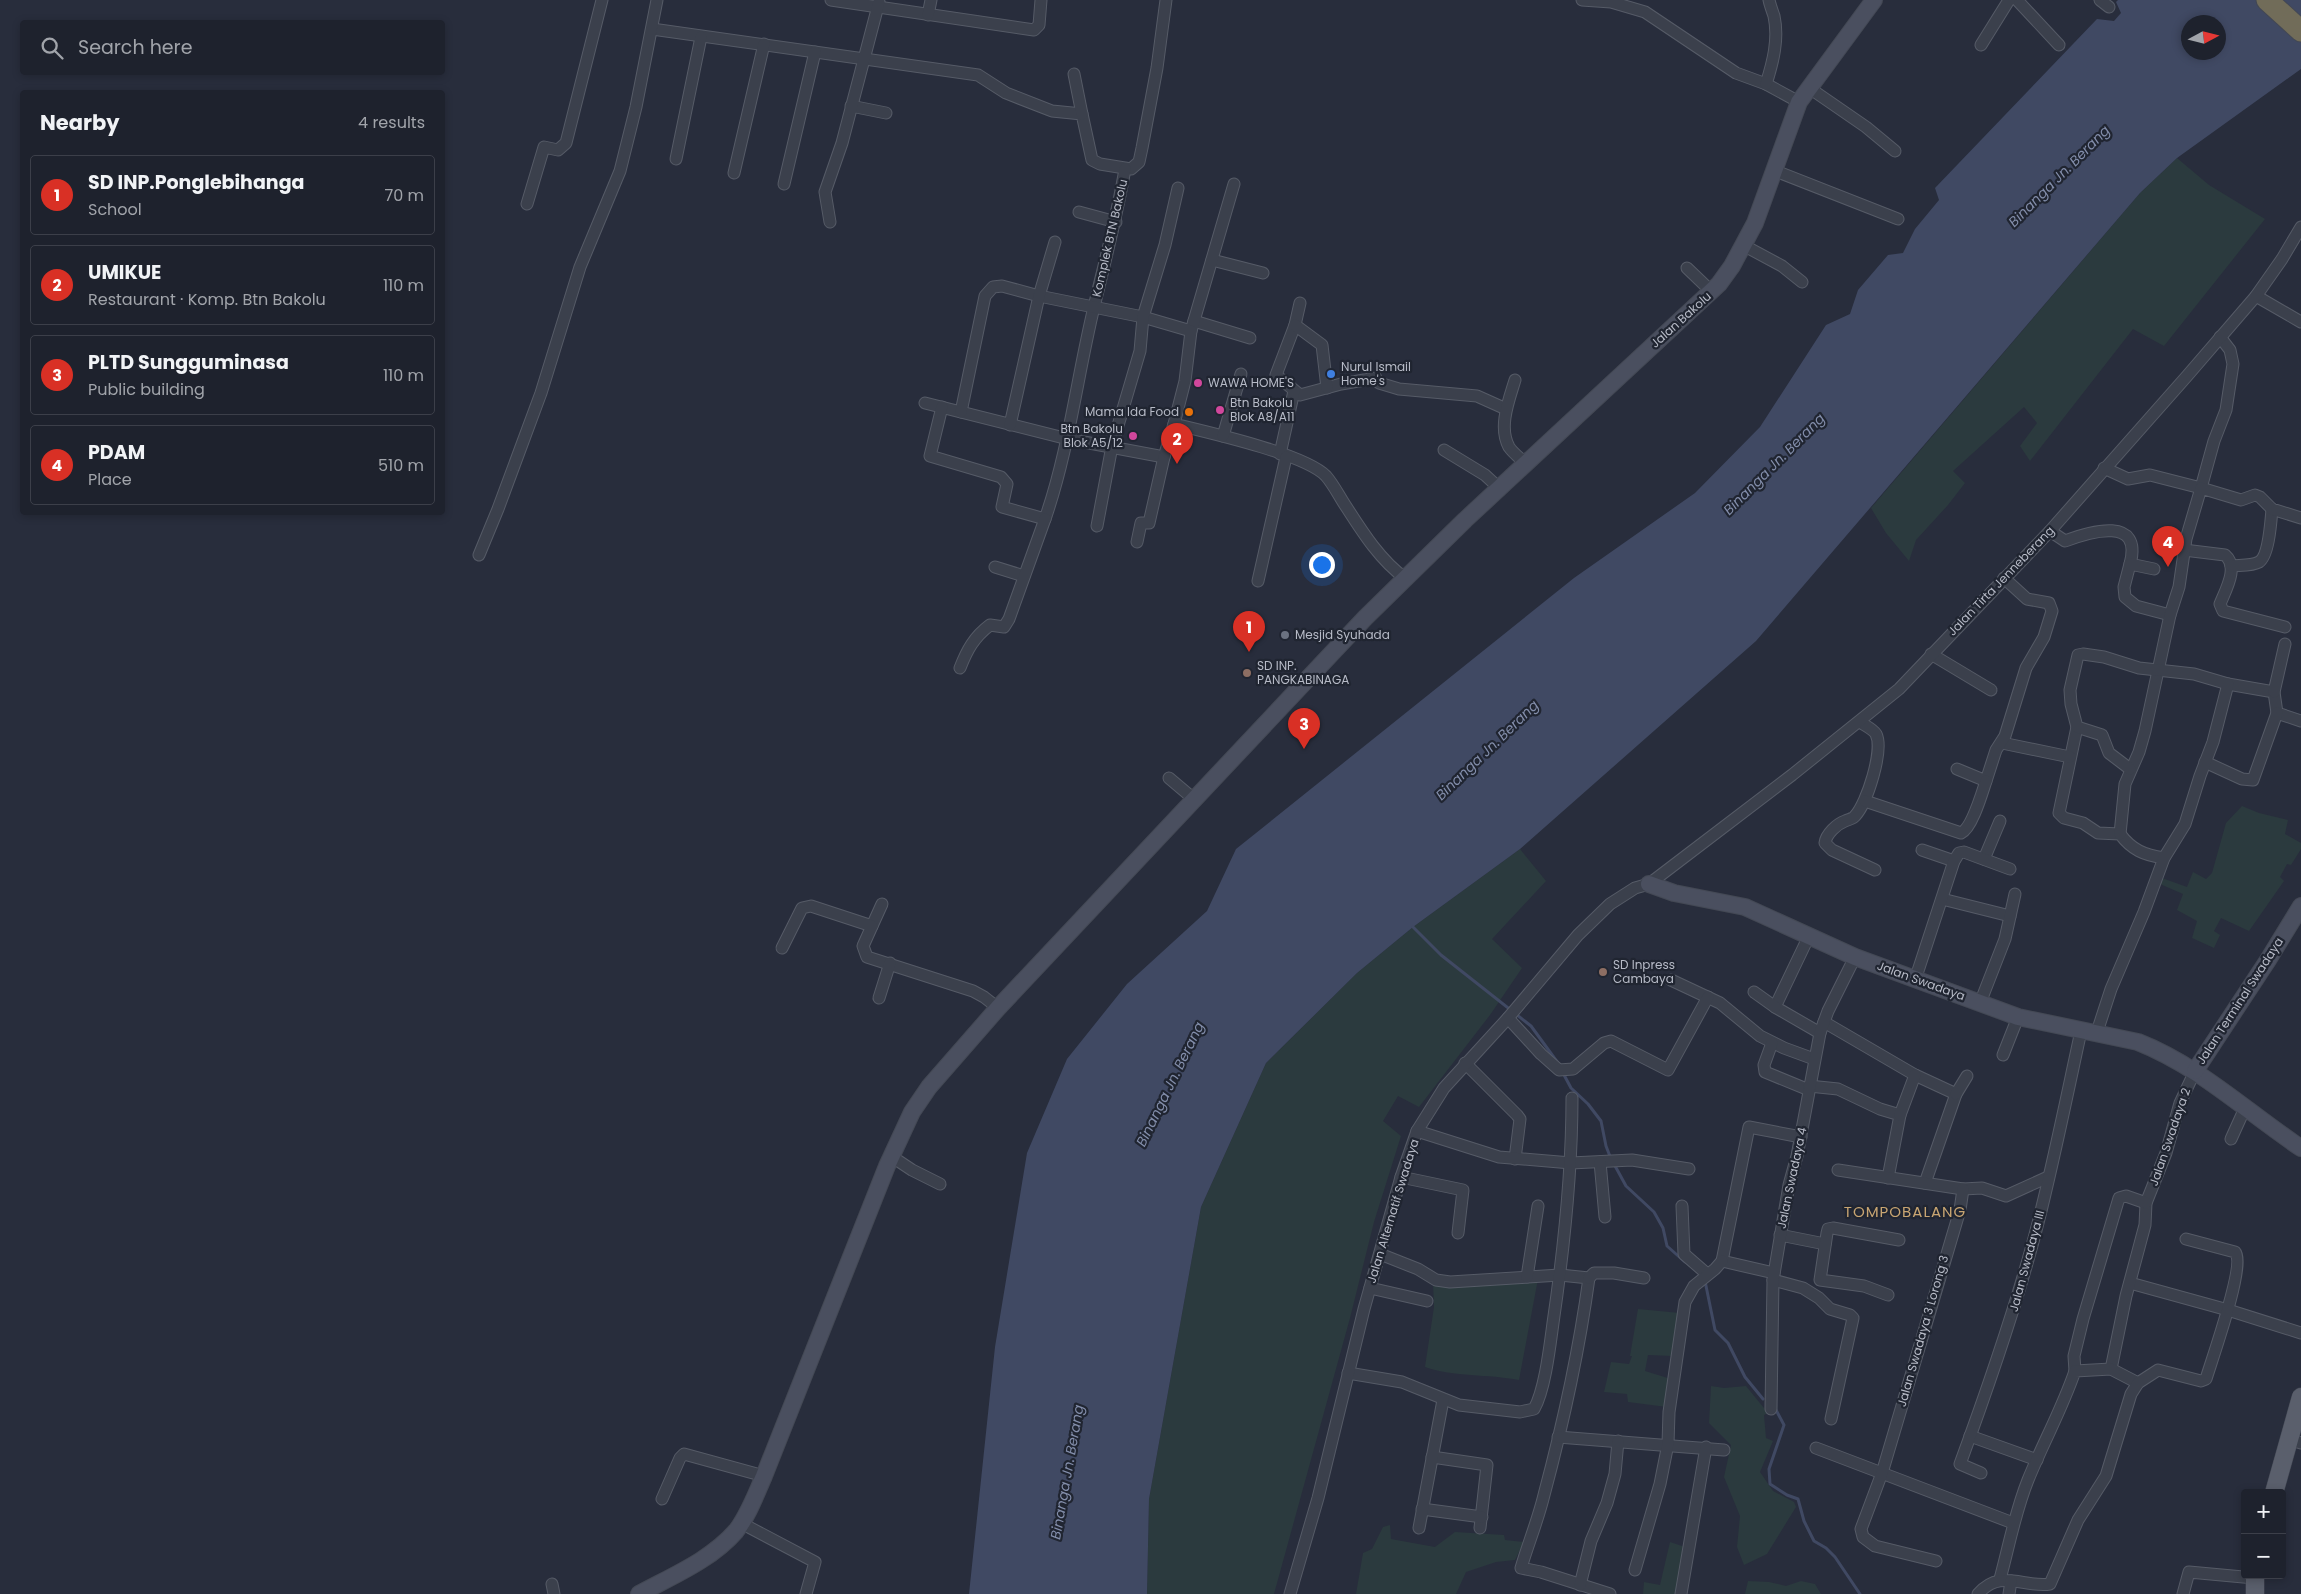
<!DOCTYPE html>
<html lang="en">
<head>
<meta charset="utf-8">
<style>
  body { margin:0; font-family:Poppins,sans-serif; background:#262a35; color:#f1f3f6 }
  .controls { position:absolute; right:15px; bottom:15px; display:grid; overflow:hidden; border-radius:5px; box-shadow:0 2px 8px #0003 }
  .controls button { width:45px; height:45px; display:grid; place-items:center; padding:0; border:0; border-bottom:1px solid #3c3f49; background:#1e222d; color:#f1f3f6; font:25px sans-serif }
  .compass { position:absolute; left:2181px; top:15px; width:45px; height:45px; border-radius:50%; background:#1e222d; box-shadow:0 2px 8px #0003; rotate:83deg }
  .you { position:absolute; left:1321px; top:564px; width:18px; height:18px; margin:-12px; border:4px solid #fff; border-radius:50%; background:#1a73e8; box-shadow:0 0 0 8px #1a73e833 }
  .badge { display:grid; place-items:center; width:32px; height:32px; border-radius:50%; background:#d93025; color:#fff; font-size:16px; font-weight:700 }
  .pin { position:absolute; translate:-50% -41px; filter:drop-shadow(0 1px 2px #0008) }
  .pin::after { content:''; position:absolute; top:26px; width:18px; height:15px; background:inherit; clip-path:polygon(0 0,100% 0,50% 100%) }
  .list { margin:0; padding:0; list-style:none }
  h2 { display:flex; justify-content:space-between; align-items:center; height:65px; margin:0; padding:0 20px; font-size:21px }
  h2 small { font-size:16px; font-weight:400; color:#a1a4aa }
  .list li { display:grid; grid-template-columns:32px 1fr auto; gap:15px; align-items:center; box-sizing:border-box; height:80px; margin:0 10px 10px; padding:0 10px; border:1px solid #3c3f49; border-radius:5px }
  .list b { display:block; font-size:19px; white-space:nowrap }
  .list p { margin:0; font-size:16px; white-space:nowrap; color:#a1a4aa }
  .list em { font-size:16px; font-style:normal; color:#a1a4aa }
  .icon { flex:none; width:28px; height:28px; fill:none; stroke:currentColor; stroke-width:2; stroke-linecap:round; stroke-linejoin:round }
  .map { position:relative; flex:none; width:2301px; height:1594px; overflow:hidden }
  .search { position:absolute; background:#1e222d; box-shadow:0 2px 8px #0003; left:20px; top:20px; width:425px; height:55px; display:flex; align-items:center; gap:12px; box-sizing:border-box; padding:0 18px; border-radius:5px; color:#a1a4aa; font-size:19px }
  .panel { position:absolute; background:#1e222d; box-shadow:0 2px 8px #0003; left:20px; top:90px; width:425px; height:425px; border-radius:5px }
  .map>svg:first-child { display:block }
</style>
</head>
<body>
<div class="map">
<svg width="2301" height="1594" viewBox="0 0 2301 1594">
  <rect width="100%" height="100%" fill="#282d3c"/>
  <g fill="#2b3a3e">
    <polygon points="2177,158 2209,185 2265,219 2164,346 2133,329 2030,461 2020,446 2037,423 2024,407 1953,471 1965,483 1948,505 1916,540 1909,561 1886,533 1871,508 2140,193"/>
    <polygon points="2242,806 2259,813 2288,820 2285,834 2301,843 2301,849 2291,865 2287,864 2280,877 2284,881 2249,931 2221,918 2214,931 2220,935 2214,948 2192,938 2197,921 2177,910 2183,894 2160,884 2162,878 2187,887 2193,872 2206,879 2212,873 2226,823"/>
    <polygon points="1520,849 1546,881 1492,939 1522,968 1490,1015 1419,1107 1398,1096 1383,1121 1401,1136 1374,1222 1350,1318 1274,1594 1147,1594 1149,1499 1201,1207 1266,1063 1357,973 1413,927"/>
    <path d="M1538,1279l-19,101c-31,-6 -65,-3 -94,-13l9,-60 -1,-25z"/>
    <polygon points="1638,1309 1680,1313 1673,1356 1648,1355 1645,1371 1671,1379 1667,1407 1628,1402 1627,1394 1604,1392 1611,1362 1629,1364 1632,1356 1630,1356"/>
    <polygon points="1711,1386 1724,1388 1746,1386 1768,1413 1764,1415 1766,1438 1773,1441 1760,1472 1773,1491 1794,1502 1796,1507 1767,1554 1744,1565 1737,1547 1740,1516 1724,1477 1731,1445 1709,1423"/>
    <polygon points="1390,1525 1391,1539 1435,1547 1455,1532 1504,1535 1505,1540 1524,1542 1515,1560 1496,1562 1466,1572 1456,1594 1356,1594 1363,1553 1372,1549 1383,1527"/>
    <polygon points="1670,1542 1691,1549 1682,1594 1643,1594 1644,1582 1660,1585"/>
    <polygon points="1748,1581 1769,1582 1786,1586 1801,1581 1815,1584 1821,1594 1745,1594"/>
  </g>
  <path fill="#404963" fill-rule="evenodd" d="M2118,0h183v69l-124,89 -37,35 -384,448 -236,208 -107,78 -56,46 -91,90 -65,144 -52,292 -2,95h-178l26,-247 32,-194 40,-94 60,-75 80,-73 29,-62 338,-271 121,-85 65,-66 66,-102 24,-11 8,-24 30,-35 15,-2 12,-24 24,-29 -4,-12 162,-169 17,2 7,-8 -5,-11zM2188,22h30v30h-30z"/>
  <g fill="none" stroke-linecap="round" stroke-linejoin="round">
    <g stroke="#404963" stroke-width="3">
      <polyline points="1413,927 1441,955 1531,1026 1558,1063"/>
      <polyline points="1563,1073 1571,1088 1588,1104 1601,1121 1606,1146 1611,1159"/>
      <polyline points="1614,1164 1626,1186 1654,1212 1663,1228 1667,1246 1685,1262"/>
      <polyline points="1705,1281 1715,1330 1728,1343 1745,1377 1763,1399"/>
      <polyline points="1775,1408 1784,1425 1769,1469 1770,1484 1787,1495 1798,1499 1804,1521 1814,1541 1826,1548 1835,1557 1860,1594"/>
    </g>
    <defs>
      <g id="street">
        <polyline points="831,0 1034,30 1039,25 1041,0"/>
        <polyline points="1582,0 1611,2 1645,12 1736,73 1766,84 1799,102"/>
        <polyline points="2017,0 2059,45"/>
        <polyline points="2100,0 2109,7"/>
        <polyline points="928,15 931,0"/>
        <polyline points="652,29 978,75 1006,93 1052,111 1082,114 1092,160 1100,164 1131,169 1139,162 1142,148 1157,68 1166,0"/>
        <polyline points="1981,45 2009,0"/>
        <polyline points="1074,74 1082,114"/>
        <path d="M1766,84c7,-22 13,-45 8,-68 -2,-6 -4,-11 -5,-16"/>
        <polyline points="1808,87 1866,127 1895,151"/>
        <polyline points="851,106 886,113"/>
        <polyline points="676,159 701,37"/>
        <polyline points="1773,170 1898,219"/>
        <polyline points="734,173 764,44"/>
        <polyline points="784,184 815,52"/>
        <polyline points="527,204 544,147 558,150 566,143 602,0"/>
        <polyline points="1079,212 1116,222"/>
        <polyline points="830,222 825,192 842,143 879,2"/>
        <polyline points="1743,245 1782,266 1802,282"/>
        <polyline points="1212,260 1263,273"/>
        <polyline points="1687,268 1712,292"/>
        <polyline points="2256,296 2301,322"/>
        <polyline points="1300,303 1295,325 1276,375 1300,395 1341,384 1376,378 1379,383 1399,389 1477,396 1506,409"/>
        <polyline points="1194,321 1250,338"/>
        <polyline points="1295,325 1322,345 1327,388"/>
        <polyline points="1191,331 1234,184"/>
        <path d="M1515,380c-6,20 -17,47 -6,67 4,6 12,12 17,17"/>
        <path d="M925,403l143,36 96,18 10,-33c33,8 131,30 152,52 8,9 14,22 21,32 16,25 34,53 58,70"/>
        <path d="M942,407l-12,49 71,21 6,7 -5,23 43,12c24,-69 32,-142 49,-212 11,-46 23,-91 31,-138"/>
        <polyline points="961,412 985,296 993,287 1002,286 1039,296 1143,317 1191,331 1185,381 1174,424"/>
        <polyline points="1010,425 1039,296 1055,242"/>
        <polyline points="1223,436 1241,374"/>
        <polyline points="1444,450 1485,475 1499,488"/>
        <polyline points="1280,454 1294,391"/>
        <polyline points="2104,468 2128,479 2150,475 2201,488 2214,441 2226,410 2233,364 2230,350 2220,337"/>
        <polyline points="1097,526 1112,446 1140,351 1143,317 1165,245 1178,188"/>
        <path d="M2050,531l15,10c26,-10 78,-25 65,23"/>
        <polyline points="1137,542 1141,523 1149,523 1164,457"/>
        <path d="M2184,550l41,5c14,12 1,34 -5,49l3,7 62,16"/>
        <polyline points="479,555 498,509 541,393 580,267 620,171 636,107 657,0"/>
        <path d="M2231,566c8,-1 21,0 28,-4 10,-6 12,-42 13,-53"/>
        <polyline points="995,567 1024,576"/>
        <polyline points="2154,569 2130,564 2124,587 2125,597 2136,606 2170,615"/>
        <polyline points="1258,581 1286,457"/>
        <polyline points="1931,654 1991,690"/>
        <path d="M960,668c7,-18 14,-31 30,-43l14,2 5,-8 36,-100"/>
        <polyline points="2228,684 2274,692 2277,713 2301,721"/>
        <polyline points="2274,692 2285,644"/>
        <path d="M1860,722c4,3 13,7 16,12 8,16 -9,69 -21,82 -2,3 -6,3 -10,5 -8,3 -19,13 -20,22l7,7 43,20"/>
        <path d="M2077,727l-18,86 5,5 19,5 15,10 22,1c12,16 24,21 44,24"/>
        <polyline points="2002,743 2070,757"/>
        <polyline points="2205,762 2242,779 2253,780 2277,713"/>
        <polyline points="1957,769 1986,781 1996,750 2005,736 2026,668 2044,637 2052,611 2049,603 2027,599 2004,578"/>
        <polyline points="1169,778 1195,800"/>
        <path d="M1865,801l96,32c11,-5 21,-40 25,-52"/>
        <polyline points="2120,834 2125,784 2139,752 2145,731 2170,615 2179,587 2186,539 2201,488 2241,500 2255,495 2260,497 2272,509 2301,518"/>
        <polyline points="1922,850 1954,861"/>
        <polyline points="1984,859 2000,821"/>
        <polyline points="1942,899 2010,916"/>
        <polyline points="872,926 882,904"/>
        <polyline points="1809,936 1775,1007 1820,1033"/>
        <polyline points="782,948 802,908 811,906 872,926 863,946 867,957 973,991 984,997 998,1008"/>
        <polyline points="1671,980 1720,1003 1760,1036 1784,1048 1814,1059"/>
        <polyline points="1915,980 1954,861 1959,853 1964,852 2010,869"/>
        <polyline points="1754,992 1775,1007"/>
        <polyline points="879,998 890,963"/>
        <polyline points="1980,1003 2005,939 2015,894"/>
        <polyline points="1508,1018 1541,1054 1559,1070 1573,1069 1604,1043 1611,1041 1668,1070 1708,997"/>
        <polyline points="1824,1022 1915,1075 1956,1094 1925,1183"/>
        <polyline points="2096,1035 2111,989 2144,912 2164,858 2185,824 2200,776 2213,742 2228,684 2194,674 2139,668 2104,657 2083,654 2078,655 2070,690 2071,704 2077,727 2102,735 2109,753 2130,769"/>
        <polyline points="1772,1043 1764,1065 1765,1072 1809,1090"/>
        <polyline points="2003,1055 2018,1017"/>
        <polyline points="1465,1063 1517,1115 1520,1119 1515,1159"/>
        <polyline points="1809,1086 1838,1089 1880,1109 1900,1115 1888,1178"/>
        <polyline points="1956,1094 1967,1076"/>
        <polyline points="1900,1115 1915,1075"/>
        <polyline points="1417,1131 1499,1157 1571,1163 1632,1160 1689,1169"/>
        <polyline points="2231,1139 2245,1108"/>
        <polyline points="891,1156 912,1170 940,1184"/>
        <polyline points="1600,1162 1605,1217"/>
        <polyline points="1838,1170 1963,1189 1982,1188 2006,1196 2048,1177"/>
        <polyline points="1401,1177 1463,1190 1458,1233"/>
        <polyline points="1682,1206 1684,1254 1707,1274"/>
        <polyline points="1780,1235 1825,1244"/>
        <path d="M1380,1254l38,15 18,11 14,2 110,-7 29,3c-10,73 -26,146 -45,217 -6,25 -16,49 -23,73l20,4 69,22"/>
        <polyline points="1774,1273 1722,1261 1749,1127 1801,1137"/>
        <polyline points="1527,1277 1538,1206"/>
        <polyline points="1589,1278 1594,1273 1614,1273 1644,1278"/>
        <polyline points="1773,1280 1803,1288 1819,1298 1830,1309 1850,1315 1853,1318 1831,1419"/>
        <polyline points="2130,1283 2228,1310 2301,1333"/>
        <polyline points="1370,1288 1427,1301"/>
        <polyline points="1888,1295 1864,1286 1820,1280 1827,1233 1828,1229 1833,1228 1899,1240"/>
        <polyline points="2111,1369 2126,1296 2145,1225 2146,1203 2166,1153 2180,1103 2195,1071"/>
        <polyline points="2075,1371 2074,1356 2083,1319 2119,1198 2126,1196 2146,1203"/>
        <path d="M1348,1373l54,9 57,23 61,7 14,-3c11,-19 16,-64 19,-86 11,-75 19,-149 19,-225"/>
        <polyline points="1771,1409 1773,1280 1789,1185 1797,1156 1820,1033 1828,1011 1855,957"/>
        <polyline points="1970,1436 2037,1460"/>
        <polyline points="1558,1437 1724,1450"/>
        <polyline points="2288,1439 2301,1443"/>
        <polyline points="1816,1448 2013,1523"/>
        <polyline points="1432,1457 1487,1465 1480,1528"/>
        <path d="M1981,1473l-21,-9c29,-79 57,-159 78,-241 16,-63 29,-128 43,-192"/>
        <polyline points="662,1499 680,1458 684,1454 764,1476"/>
        <polyline points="1422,1509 1482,1517"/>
        <polyline points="741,1523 815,1562 806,1594"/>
        <polyline points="1419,1528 1443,1400"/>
        <polyline points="1936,1561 1875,1546 1863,1537 1861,1529 1882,1473 1960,1210 1963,1189"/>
        <polyline points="1635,1570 1660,1484 1668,1444 1669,1412 1685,1302 1694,1286 1715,1269 1722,1261"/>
        <path d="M2000,1579c9,-33 15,-67 28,-99 15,-37 34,-71 47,-109l36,-2 27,14"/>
        <polyline points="552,1584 554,1594"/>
        <polyline points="1580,1585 1591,1541 1607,1503 1615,1474 1618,1441"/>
        <polyline points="1290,1594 1318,1498 1364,1309 1401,1177 1417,1131 1444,1088 1508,1018 1578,935 1610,904 1635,888 1649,884 1792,775 1899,689 2050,531 2187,376 2256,296 2282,259 2301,227"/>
        <polyline points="1681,1594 1706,1447"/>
        <path d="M1978,1594c22,-26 45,-6 72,-10l28,-64 28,-44 25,-82 7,-11 20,-13 43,11 5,-2c6,-20 40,-115 29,-127l-49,-13"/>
        <polyline points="2009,1594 2011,1581"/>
        <polyline points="2183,1594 2189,1572 2254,1578"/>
      </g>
      <g id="secondary">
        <path d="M1649,884l25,9 71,14 110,50 163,60 120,25c61,24 109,70 163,106"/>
        <polyline points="2195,1071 2268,960 2301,906"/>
        <path d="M639,1594c33,-18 72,-34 97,-63 12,-15 20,-37 28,-55l123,-310 25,-54 17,-25 69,-79 367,-390 100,-98 254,-236 13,-18 23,-43 44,-121 75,-102"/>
      </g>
      <g id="primary">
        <polyline points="2274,1493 2301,1397"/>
        <polyline points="2255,1575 2255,1594"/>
      </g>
      <polyline id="highway" points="2267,0 2301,31"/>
    </defs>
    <use href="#street" stroke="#565b67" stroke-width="13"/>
    <use href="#secondary" stroke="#444955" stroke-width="18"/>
    <use href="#primary" stroke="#444955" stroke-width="19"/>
    <use href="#highway" stroke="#434854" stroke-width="23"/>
    <use href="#street" stroke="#3b404c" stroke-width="11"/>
    <use href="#secondary" stroke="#4a4f5f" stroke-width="16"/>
    <use href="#primary" stroke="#5a5f6c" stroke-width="18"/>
    <use href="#highway" stroke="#716c59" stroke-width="21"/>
  </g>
  <circle fill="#3f7fe0" stroke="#202531" stroke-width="2" cx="1331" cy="374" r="5"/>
  <g fill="#d1479c" stroke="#202531" stroke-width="2">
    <circle cx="1198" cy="383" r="5"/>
    <circle cx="1220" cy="410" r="5"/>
    <circle cx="1133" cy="436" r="5"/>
  </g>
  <circle fill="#e8710a" stroke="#202531" stroke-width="2" cx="1189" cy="412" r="5"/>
  <circle fill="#6b7280" stroke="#202531" stroke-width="2" cx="1285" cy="635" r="5"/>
  <g fill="#8d6e63" stroke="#202531" stroke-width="2">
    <circle cx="1247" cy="673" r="5"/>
    <circle cx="1603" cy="972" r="5"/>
  </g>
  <g text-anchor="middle" stroke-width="4.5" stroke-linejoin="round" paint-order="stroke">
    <g font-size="12" fill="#b7bbc7" stroke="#202531">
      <text transform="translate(1110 238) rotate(-77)" y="4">Komplek BTN Bakolu</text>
      <text transform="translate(1681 320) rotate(-42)" y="4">Jalan Bakolu</text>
      <text transform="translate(2001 581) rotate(-46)" y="4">Jalan Tirta Jenneberang</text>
      <text transform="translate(1921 981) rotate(20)" y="4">Jalan Swadaya</text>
      <text transform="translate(2240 1001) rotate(-57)" y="4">Jalan Terminal Swadaya</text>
      <text transform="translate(2170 1137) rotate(-71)" y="4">Jalan Swadaya 2</text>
      <text transform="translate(1792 1178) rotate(-78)" y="4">Jalan Swadaya 4</text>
      <text transform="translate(1393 1211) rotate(-73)" y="4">Jalan Alternatif Swadaya</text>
      <text transform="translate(2027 1261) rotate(-75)" y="4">Jalan Swadaya III</text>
      <text transform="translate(1923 1331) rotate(-74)" y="4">Jalan Swadaya 3 Lorong 3</text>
    </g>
    <g font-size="12" fill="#b7bbc7" stroke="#202531" text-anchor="start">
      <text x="1341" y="371">Nurul Ismail<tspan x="1341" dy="14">Home's</tspan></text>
      <text x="1208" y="387">WAWA HOME'S</text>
      <text x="1230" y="407">Btn Bakolu<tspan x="1230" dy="14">Blok A8/A11</tspan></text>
      <text x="1179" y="416" text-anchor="end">Mama Ida Food</text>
      <text x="1123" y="433" text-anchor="end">Btn Bakolu<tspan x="1123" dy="14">Blok A5/12</tspan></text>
      <text x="1295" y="639">Mesjid Syuhada</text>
      <text x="1257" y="670">SD INP.<tspan x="1257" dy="14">PANGKABINAGA</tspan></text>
      <text x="1613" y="969">SD Inpress<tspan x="1613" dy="14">Cambaya</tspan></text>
    </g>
    <g font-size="14" font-style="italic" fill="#838eab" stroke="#202531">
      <text transform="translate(2059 176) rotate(-45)" y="5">Binanga Jn. Berang</text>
      <text transform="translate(1774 464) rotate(-45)" y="5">Binanga Jn. Berang</text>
      <text transform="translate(1487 750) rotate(-44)" y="5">Binanga Jn. Berang</text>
      <text transform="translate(1170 1084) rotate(-64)" y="5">Binanga Jn. Berang</text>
      <text transform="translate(1067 1472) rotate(-80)" y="5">Binanga Jn. Berang</text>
    </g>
    <g font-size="15" letter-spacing="1" fill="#c8a572" stroke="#202531">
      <text x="1905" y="1217">TOMPOBALANG</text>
    </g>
  </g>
</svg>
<div class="controls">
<button>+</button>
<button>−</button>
</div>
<svg class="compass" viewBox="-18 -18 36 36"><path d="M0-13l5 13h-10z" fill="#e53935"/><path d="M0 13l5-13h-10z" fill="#a1a4aa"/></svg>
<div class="you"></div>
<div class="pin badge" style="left:1249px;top:652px">1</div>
<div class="pin badge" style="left:1177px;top:464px">2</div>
<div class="pin badge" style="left:1304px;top:749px">3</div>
<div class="pin badge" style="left:2168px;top:567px">4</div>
<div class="search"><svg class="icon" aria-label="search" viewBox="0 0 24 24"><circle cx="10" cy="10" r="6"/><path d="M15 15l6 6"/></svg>Search here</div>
<section class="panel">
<h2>Nearby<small>4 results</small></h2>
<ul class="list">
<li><span class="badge">1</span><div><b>SD INP.Ponglebihanga</b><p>School</p></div><em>70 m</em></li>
<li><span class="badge">2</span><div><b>UMIKUE</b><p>Restaurant · Komp. Btn Bakolu</p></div><em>110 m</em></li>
<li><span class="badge">3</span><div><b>PLTD Sungguminasa</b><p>Public building</p></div><em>110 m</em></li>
<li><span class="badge">4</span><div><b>PDAM</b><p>Place</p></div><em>510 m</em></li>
</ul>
</section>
</div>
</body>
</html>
